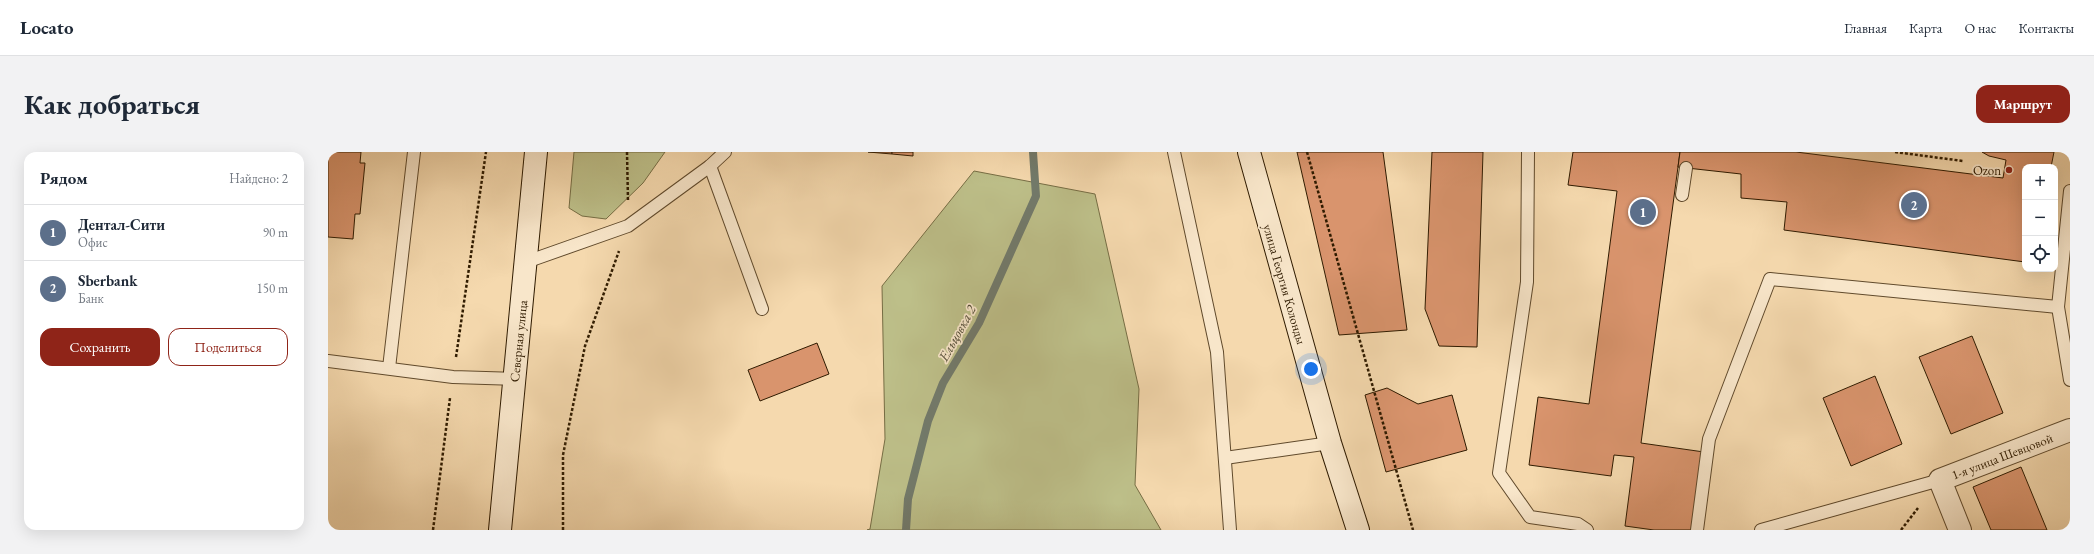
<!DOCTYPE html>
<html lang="ru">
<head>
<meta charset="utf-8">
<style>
  body { margin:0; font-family:"EB Garamond",serif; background:#f2f2f3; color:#1f2937 }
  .controls { position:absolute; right:12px; top:12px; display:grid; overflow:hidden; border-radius:8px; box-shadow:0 4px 16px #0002 }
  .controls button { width:36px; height:36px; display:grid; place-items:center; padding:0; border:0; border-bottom:1px solid #e0e1e3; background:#fff; color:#1f2937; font:20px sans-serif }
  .you { position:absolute; left:983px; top:217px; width:14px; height:14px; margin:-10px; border:3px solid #fff; border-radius:50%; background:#1a73e8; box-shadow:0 0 0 6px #1a73e833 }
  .badge { display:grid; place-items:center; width:26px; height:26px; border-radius:50%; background:#8f2418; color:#fff; font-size:13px; font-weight:700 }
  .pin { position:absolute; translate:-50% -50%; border:2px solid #fff; box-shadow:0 1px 4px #0006 }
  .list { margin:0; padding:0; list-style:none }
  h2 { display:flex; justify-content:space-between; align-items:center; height:52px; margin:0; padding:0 16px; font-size:17px }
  h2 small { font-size:13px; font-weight:400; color:#747a83 }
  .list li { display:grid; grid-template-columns:26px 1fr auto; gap:12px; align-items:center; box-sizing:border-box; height:56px; padding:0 16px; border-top:1px solid #e0e1e3 }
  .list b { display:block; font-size:15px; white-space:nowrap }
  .list p { margin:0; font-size:13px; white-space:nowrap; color:#747a83 }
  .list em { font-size:13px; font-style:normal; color:#747a83 }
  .actions { display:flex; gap:8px; padding:12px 16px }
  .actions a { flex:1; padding:9px 0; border:1px solid #8f2418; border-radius:12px; text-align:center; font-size:14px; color:#8f2418 }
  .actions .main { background:#8f2418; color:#fff }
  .icon { flex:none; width:22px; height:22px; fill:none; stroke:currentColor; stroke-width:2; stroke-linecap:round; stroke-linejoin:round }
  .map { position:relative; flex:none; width:1742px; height:378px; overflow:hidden; border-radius:12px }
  header { display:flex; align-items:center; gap:24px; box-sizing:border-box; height:56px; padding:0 20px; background:#fff; border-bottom:1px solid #e0e1e3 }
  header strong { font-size:19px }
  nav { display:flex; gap:22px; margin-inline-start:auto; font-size:14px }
  .intro { display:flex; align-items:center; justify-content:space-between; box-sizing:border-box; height:96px; padding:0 24px }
  h1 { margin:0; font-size:28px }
  .button { padding:10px 18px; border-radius:12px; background:#8f2418; color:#fff; font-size:14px; font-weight:700 }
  main { display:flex; gap:24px; padding:0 24px }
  aside { flex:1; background:#fff; border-radius:12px; box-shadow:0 4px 16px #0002 }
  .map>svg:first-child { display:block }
</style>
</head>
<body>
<header>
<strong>Locato</strong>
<nav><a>Главная</a><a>Карта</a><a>О нас</a><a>Контакты</a></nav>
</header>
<div class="intro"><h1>Как добраться</h1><a class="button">Маршрут</a></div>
<main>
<aside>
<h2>Рядом<small>Найдено: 2</small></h2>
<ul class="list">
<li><span class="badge" style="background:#5c6f8a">1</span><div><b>Дентал-Сити</b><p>Офис</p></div><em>90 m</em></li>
<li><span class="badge" style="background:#5c6f8a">2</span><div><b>Sberbank</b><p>Банк</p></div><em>150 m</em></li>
</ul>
<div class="actions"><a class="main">Сохранить</a><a>Поделиться</a></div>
</aside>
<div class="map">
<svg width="1742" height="378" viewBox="0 0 1742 378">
  <rect width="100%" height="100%" fill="#f5d9ae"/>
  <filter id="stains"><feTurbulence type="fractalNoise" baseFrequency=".005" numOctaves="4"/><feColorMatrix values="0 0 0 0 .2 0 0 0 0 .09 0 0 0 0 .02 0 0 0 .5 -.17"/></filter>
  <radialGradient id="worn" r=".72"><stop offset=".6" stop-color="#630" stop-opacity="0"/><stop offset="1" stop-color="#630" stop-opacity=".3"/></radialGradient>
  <g fill="#bdbf89" stroke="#766d44">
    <polygon points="246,0 337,0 315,31 278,67 254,64 241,56"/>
    <polygon points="646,19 767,42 811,237 807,333 833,378 539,378 542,377 557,287 554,134"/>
  </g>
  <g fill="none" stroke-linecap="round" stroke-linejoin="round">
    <polyline stroke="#727a6b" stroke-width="8" points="578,378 580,347 600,269 615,231 651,171 708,44 705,0"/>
  </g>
  <g fill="#d9946d" stroke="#2f1b00">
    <polygon points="0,0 33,0 32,11 37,11 32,62 27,62 25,87 0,85"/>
    <polygon points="540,0 564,0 564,2"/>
    <polygon points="564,0 585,0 585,4 564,2"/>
    <polygon points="969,0 1055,0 1079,178 1011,183"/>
    <polygon points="1104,0 1155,0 1149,195 1111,194 1097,157"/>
    <polygon points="1245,0 1352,0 1313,291 1376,300 1366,378 1326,378 1297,374 1306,305 1286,303 1283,324 1201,313 1210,245 1261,252 1289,39 1240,33"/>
    <polygon points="1352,0 1468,0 1675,26 1678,8 1661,4 1654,0 1726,0 1723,15 1697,15 1697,110 1456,78 1459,50 1413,46 1413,22 1350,15"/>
    <polygon points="1644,184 1675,261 1623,282 1591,205"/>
    <polygon points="489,191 501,222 432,249 420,218"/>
    <polygon points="1547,224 1574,292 1523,314 1495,246"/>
    <polygon points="1059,236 1090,252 1124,243 1139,298 1058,320 1037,243"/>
    <polygon points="1693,315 1719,378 1663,378 1645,335"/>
  </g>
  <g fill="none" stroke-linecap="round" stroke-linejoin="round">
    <defs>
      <g id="service">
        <polyline points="846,0 889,200 902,378"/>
        <polyline points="1200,0 1199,130 1171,321 1202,365 1250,372 1259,378"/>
        <polyline points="382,14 434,157"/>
        <polyline points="1742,39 1730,155 1742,228"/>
        <polyline points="1354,43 1358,16"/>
        <polyline points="198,110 300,74 382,14 397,0"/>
        <polyline points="0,209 125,225 186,227"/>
        <polyline points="61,216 86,0"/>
        <polyline points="897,306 1002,291"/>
        <polyline points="1369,378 1381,287 1442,127 1730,155"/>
        <polyline points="1433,378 1612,328"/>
      </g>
      <polyline id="minor" points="1632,378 1612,328 1742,278"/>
      <g id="secondary">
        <polyline points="921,0 1002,291 1030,378"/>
        <polyline points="172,378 208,0"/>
      </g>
    </defs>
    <use href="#service" stroke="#604a2c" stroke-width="14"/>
    <use href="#minor" stroke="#604a2c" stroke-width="24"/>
    <use href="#secondary" stroke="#2f1b00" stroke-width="24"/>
    <g stroke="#2f1b00" stroke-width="2.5" stroke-dasharray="3 2" stroke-linecap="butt">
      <polyline points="299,0 300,49"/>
      <polyline points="979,0 1085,378"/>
      <polyline points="1567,0 1635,9"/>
      <polyline points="128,205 158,0"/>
      <polyline points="105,378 122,246"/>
      <polyline points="235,378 235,303 257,194 291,99"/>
      <polyline points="1573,378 1590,356"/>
    </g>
    <use href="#service" stroke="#f8e6ca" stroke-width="12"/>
    <use href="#minor" stroke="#f8e6ca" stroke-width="22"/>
    <use href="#secondary" stroke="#f8e6ca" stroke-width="22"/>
  </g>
  <circle fill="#8f2418" stroke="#f8e6ca" stroke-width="1.5" cx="1681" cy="18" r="4"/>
  <g text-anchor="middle" stroke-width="3.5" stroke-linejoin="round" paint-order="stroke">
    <g font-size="13" fill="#2f1b00" stroke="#f8e6ca" text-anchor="end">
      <text x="1673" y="23">Ozon</text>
    </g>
    <g font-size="13" fill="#2f1b00" stroke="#f8e6ca">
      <text transform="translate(957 132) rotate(74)" y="5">улица Георгия Колонды</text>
      <text transform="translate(190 189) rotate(-84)" y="5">Северная улица</text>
      <text transform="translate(1674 304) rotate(-21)" y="5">1-я улица Шевцовой</text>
    </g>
    <g font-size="14" font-style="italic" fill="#504a35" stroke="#f8e6ca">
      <text transform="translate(629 181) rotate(-61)" y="5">Ельцовка 2</text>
    </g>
  </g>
  <rect width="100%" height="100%" filter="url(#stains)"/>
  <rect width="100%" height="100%" fill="url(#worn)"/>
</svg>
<div class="controls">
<button>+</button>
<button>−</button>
<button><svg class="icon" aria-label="locate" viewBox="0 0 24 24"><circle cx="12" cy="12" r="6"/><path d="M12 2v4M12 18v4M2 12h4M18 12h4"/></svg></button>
</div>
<div class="you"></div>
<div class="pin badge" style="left:1315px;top:60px;background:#5c6f8a">1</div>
<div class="pin badge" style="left:1586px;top:53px;background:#5c6f8a">2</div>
</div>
</main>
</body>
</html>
